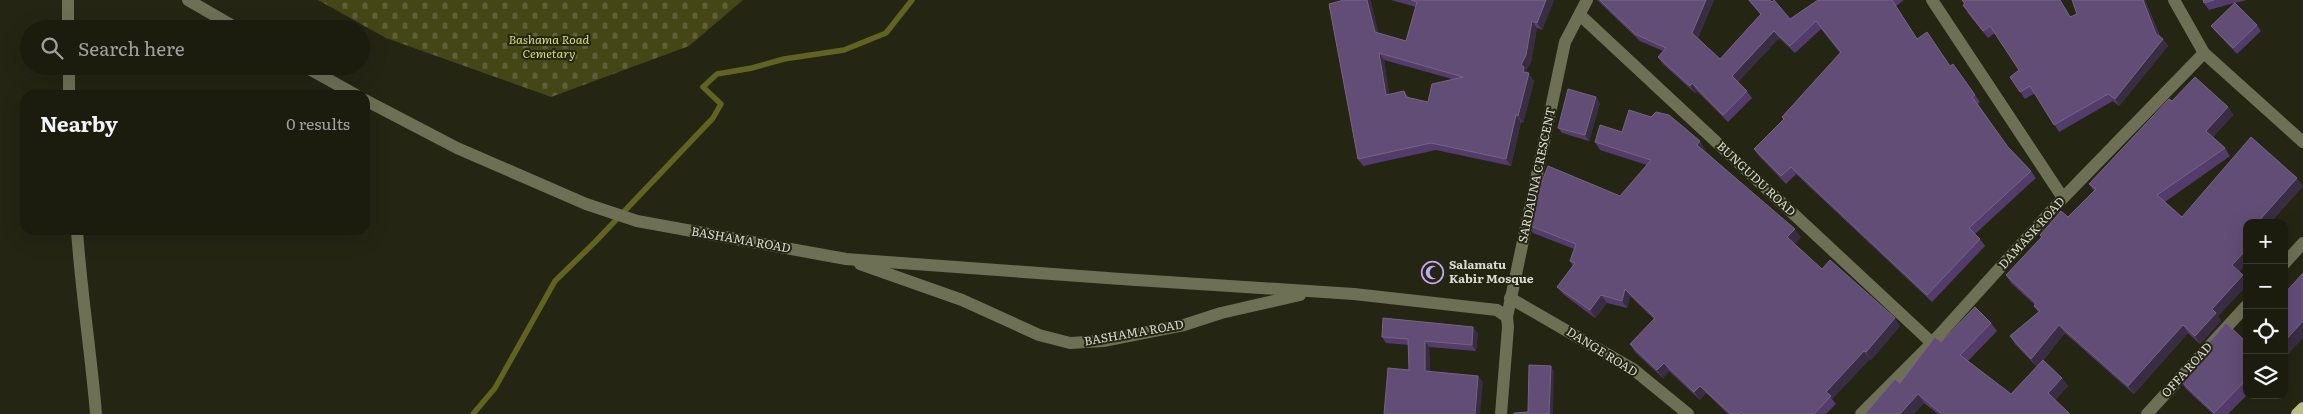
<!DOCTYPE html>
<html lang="en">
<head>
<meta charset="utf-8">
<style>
  body { margin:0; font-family:Literata,serif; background:#28291c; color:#f1f3f6 }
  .controls { position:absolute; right:15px; bottom:15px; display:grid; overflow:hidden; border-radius:10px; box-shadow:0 5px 20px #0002 }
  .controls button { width:45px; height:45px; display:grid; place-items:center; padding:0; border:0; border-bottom:1px solid #393a2e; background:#1b1c0e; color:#f1f3f6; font:25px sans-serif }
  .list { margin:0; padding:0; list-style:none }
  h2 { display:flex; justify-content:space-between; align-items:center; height:65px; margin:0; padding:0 20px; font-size:21px }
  h2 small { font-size:16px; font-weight:400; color:#a0a19e }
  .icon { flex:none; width:28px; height:28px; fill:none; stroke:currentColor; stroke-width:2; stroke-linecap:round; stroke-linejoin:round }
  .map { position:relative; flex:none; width:2303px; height:414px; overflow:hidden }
  .search { position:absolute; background:#1b1c0e; box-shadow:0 5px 20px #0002; left:20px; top:20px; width:350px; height:55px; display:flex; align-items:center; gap:12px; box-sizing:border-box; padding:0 18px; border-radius:28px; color:#a0a19e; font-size:19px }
  .panel { position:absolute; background:#1b1c0e; box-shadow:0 5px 20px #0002; left:20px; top:90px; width:350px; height:145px; border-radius:15px }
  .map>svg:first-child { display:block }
</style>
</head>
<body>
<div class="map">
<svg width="2303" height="414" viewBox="0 0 2303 414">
  <defs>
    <pattern id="cemetery-stones" width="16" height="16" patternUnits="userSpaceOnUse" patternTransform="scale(1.25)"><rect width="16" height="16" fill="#444616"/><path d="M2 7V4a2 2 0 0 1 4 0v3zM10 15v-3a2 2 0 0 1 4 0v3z" fill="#5e6037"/></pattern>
  </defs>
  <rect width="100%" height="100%" fill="#242513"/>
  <polygon fill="url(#cemetery-stones)" points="318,0 743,0 689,46 551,97 386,38"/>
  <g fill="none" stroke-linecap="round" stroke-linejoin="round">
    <polyline stroke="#616421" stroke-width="5.5" points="473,414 495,388 555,281 595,242 713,118 721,104 703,87 717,74 752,68 784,59 844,50 886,33 912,0"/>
    <g stroke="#6e7056" stroke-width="12">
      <polyline points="68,0 68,29"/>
      <polyline points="188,0 238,29"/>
      <polyline points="1932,0 2063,198"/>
      <polyline points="2174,0 2204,53 2303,142"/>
      <polyline points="1580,15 1932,343"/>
      <polyline points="69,66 69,95"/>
      <polyline points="304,66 356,95"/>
      <polyline points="365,100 457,148 586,204 637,221 846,259 1121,279 1354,294 1497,310 1507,317"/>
      <path d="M77,230c4,62 14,122 19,184"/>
      <polyline points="860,264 962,300 1039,335 1070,343 1103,341 1184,325 1221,313 1300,295"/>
      <polyline points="2284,264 2303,243"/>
      <polyline points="1510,298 1633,369 1688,414"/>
      <polyline points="1501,414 1508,327 1507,317 1565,42 1587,0"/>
      <polyline points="1861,414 1932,343 2063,198 2204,53"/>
      <polyline points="2147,414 2247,305"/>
    </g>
    <polyline stroke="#babe86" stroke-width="12" points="2297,414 2303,408"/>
  </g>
  <g fill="#533c6b" fill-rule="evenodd">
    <path d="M1344,0h26l1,2 7,31 28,8 10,-34 -25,-7h163l-12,30 -5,-2 -6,34 -5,9 8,10 -11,42 -2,-1 -10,44 -75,-16 -73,16 -5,-7zM1384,60l68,19 -24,23 -19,-4 -5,-7 -15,4z"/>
    <polygon points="1597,0 1714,0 1698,38 1720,59 1761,15 1748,0 1770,0 1790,19 1818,0 1904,0 1896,6 1917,38 1950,66 1975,95 1980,102 1978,104 2008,147 2031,171 2036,178 1975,234 1980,239 1985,246 1932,302 1796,174 1786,184 1759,156 1754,149 1784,120 1782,117 1840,53 1821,29 1795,53 1779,38 1738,82 1747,91 1752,98 1728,122 1697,91 1695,93 1663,64 1658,57 1663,51 1640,41"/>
    <polygon points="2060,0 2071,17 2077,14 2072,0 2145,0 2160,36 2163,39 2168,46 2119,106 2113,101 2059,132 2035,93 2025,99 2010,77 2019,70 1995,33 1988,38 1967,12"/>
    <polygon points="2203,0 2247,0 2235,3 2257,25 2261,31 2237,54 2215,31 2211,26 2234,3 2209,10 2204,3"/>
    <polygon points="1596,97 1600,103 1589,141 1562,133 1558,128"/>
    <polygon points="2172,101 2228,107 2233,115 2213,137 2225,148 2230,156 2165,202 2182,217 2303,186 2270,223 2247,223 2239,272 2247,280 2247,285 2218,316 2221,321 2200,344 2188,333 2134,394 2065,333 2040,364 2062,378 2068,386 2055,400 2070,414 1938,414 1924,403 1914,414 1865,414 1900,383 1941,342 1991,323 1997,331 1968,361 2011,394 2037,367 2015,344 2010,336 2038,312 2034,306 2035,305 2011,283 2006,275 2041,237 2040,235 2068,217 2094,191 2089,184"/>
    <polygon points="1622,132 1705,149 1704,150 1801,237 1794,244 1822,269 1900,326 1871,360 1870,359 1832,399 1836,404 1826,414 1728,414 1706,393 1700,400 1669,371 1663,378 1635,352 1630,344 1654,319 1630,296 1627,308 1607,303 1595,318 1563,294 1557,287 1573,266 1570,261 1574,249 1533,233 1528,225 1536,201 1535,199 1620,196 1647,165 1600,150 1595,142"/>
    <polygon points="1478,333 1476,351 1429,347 1430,372 1483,382 1409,370 1409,345 1386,343 1382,337"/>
    <polygon points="2247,335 2247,395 2228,414 2213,414 2186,389 2180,380 2208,349 2206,346 2243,339"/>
  </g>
  <g fill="#3a2c43">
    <polygon points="1367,0 1370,0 1371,2 1380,39 1375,32"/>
    <polygon points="1546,0 1554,0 1542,30 1537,23"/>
    <polygon points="1706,0 1714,0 1697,40 1692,33"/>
    <polygon points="2143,0 2145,0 2161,41 2156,34"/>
    <polygon points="1532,21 1537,28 1531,62 1526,71 1534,81 1523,123 1518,116 1523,72 1521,65"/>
    <polygon points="1774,31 1779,38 1737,83 1732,76"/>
    <polygon points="2163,39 2168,46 2119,106 2115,99"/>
    <polygon points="1379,53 1384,60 1391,103 1386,95"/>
    <polygon points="1692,83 1697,91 1695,93 1690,86"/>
    <polygon points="1596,97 1600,103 1589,141 1585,135"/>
    <polygon points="2228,107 2233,115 2211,139 2206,131"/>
    <polygon points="1516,115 1521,122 1511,166 1506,159"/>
    <polygon points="1700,141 1705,149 1702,152 1697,145"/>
    <polygon points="2297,178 2303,186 2270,223 2257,223"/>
    <polygon points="1795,229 1801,237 1793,245 1787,237"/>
    <polygon points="2247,249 2247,263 2238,273 2232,265"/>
    <polygon points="2243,275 2247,280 2247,285 2218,316 2221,321 2200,344 2195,336 2212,309"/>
    <polygon points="1625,289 1630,296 1627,308 1622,301"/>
    <polygon points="1601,295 1607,303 1595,318 1590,310"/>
    <polygon points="1895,318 1900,326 1871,360 1866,352"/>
    <polygon points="2303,321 2303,338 2284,359 2284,342"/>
    <polygon points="2059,325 2065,333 2037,367 2031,359"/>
    <polygon points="2183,325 2188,333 2134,394 2128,386"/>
    <polygon points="1473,327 1478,333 1476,351 1472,345"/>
    <polygon points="1425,341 1429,347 1430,377 1425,371"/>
    <polygon points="1864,351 1870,359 1832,399 1826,392"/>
    <polygon points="1664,363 1669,371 1663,378 1657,370"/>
    <polygon points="1551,366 1554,371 1553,414 1549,414"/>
    <polygon points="1478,376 1483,382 1480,414 1475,414"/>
    <polygon points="2062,378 2068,386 2054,402 2048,393"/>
    <polygon points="1700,386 1706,393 1700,400 1694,392"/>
    <polygon points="1918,394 1924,403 1914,414 1900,414"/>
  </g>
  <g fill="#624d76" stroke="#756484" fill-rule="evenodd">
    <path d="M1344,0h23l8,32 31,9 11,-39 -6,-2h135l-9,23 -5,-2 -6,34 -5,10 3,2 -1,5 6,1 -11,43 -2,-1 -10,44 -75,-16 -73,16 -29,-155zM1379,53l84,24 -31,7 -4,18 -22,-5 -2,-6 -18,4z"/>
    <polygon points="1600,0 1706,0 1692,33 1720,59 1761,14 1749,0 1770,0 1772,2 1774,0 1790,19 1818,0 1892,0 1917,39 1927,32 1950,66 1953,64 1975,95 1972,97 2008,147 2031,171 1969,228 1980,239 1927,295 1791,167 1781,176 1754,149 1784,119 1782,117 1841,52 1816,21 1790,46 1774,31 1732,76 1747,91 1723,115 1692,83 1690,86 1658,57 1666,48 1635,34"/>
    <polygon points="1962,0 2060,0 2070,17 2077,14 2072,0 2143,0 2156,34 2163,39 2115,99 2108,94 2054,125 2030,86 2020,92 2010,77 2019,70 1990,26 1983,31 1963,5 1965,4"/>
    <polygon points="2203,0 2214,0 2204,3"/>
    <polygon points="2235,3 2257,25 2233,48 2211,26"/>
    <polygon points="2195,77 2228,107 2206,131 2225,148 2157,195 2182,217 2251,137 2297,178 2257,223 2247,223 2247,249 2232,265 2243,275 2212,309 2216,313 2195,336 2183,325 2128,386 2059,325 2031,359 2010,336 2040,311 2034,306 2036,303 2006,275 2042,237 2040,235 2061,211 2068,217 2096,189 2089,184 2169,99 2172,101"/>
    <polygon points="1568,89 1596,97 1585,135 1558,128"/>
    <polygon points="1629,110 1651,117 1656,112 1669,115 1700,141 1697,145 1795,229 1787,237 1822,269 1830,260 1895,318 1866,352 1864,351 1826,392 1831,396 1814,414 1743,414 1741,412 1738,414 1731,414 1700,386 1694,392 1664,363 1657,370 1630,344 1655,318 1625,289 1622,301 1601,295 1590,310 1557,287 1575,263 1570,261 1576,244 1528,225 1537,200 1535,199 1548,166 1620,196 1651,160 1595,142 1600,125 1622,132"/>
    <polygon points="2303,273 2303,321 2284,342 2284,294"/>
    <polygon points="1975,307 1991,323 1960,355 2011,394 2043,360 2062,378 2048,393 2070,414 1942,414 1918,394 1900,414 1865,414 1895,379 1900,383 1935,337 1941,342"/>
    <polygon points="1383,318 1473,327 1472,345 1425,341 1425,371 1478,376 1475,414 1384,414 1388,368 1409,370 1408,339 1382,337"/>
    <polygon points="2226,323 2243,339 2247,335 2247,379 2214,413 2180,380 2209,349 2206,346"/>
    <polygon points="1529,365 1551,366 1549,414 1514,414 1514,413 1528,412"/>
  </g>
  <defs>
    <symbol id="mosque-ring" viewBox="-11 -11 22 22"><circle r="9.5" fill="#242513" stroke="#c7a6ef" stroke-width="1.5"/><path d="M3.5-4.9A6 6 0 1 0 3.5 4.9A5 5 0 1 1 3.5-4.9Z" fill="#c7a6ef"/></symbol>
  </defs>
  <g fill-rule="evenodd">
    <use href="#mosque-ring" x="1420" y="260" width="25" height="25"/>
  </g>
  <g text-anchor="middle" stroke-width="4" stroke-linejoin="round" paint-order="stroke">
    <g font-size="12" font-style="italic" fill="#d8de7f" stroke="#242513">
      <text x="549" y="44">Bashama Road<tspan x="549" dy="14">Cemetary</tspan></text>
    </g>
    <g font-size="12" fill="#dcddd2" stroke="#242513">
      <text transform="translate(1537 175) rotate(-78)" y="4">SARDAUNA CRESCENT</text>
      <text transform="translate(1756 179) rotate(43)" y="4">BUNGUDU ROAD</text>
      <text transform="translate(2032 233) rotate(-48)" y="4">DAMASK ROAD</text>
      <text transform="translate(741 240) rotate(10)" y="4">BASHAMA ROAD</text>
      <text transform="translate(1134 333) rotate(-10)" y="4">BASHAMA ROAD</text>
      <text transform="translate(1602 352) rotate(32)" y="4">DANGE ROAD</text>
      <text transform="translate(2187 370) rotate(-48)" y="4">OFFA ROAD</text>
    </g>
    <g font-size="12" font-weight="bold" fill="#dcddd2" stroke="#242513" text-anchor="start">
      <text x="1449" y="269">Salamatu<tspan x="1449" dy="14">Kabir Mosque</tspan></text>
    </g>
  </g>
</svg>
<div class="controls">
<button>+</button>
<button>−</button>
<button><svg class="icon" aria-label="locate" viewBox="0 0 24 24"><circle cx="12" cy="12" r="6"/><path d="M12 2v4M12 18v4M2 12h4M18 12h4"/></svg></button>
<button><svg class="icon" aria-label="layers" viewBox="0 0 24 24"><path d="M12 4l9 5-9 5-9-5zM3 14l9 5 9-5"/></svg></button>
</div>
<div class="search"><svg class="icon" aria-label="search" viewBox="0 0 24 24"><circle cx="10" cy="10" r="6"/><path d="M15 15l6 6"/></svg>Search here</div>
<section class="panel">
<h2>Nearby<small>0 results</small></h2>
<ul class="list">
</ul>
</section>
</div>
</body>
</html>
